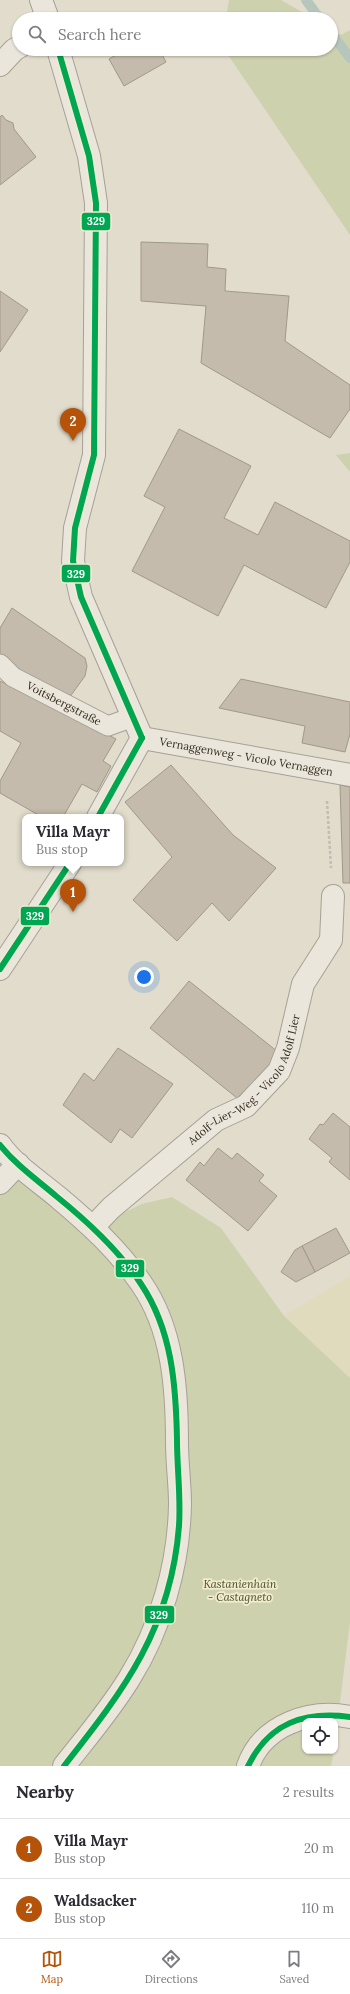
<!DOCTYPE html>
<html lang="en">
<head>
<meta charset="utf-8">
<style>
  body { margin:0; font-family:Lora,serif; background:#f2f2f3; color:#2b2b33 }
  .controls { position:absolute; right:12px; bottom:12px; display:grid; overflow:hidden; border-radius:8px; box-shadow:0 1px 3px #0004 }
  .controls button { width:36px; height:36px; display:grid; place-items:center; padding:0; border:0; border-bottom:1px solid #e1e1e2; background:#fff; color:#2b2b33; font:20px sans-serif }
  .you { position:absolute; left:144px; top:977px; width:14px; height:14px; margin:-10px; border:3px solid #fff; border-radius:50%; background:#1a73e8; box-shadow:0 0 0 6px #1a73e833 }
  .badge { display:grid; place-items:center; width:26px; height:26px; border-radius:50%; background:#b45309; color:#fff; font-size:13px; font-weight:700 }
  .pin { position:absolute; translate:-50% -33px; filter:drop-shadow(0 1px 2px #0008) }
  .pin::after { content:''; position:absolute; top:21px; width:14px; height:12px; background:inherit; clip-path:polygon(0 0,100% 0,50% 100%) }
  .popup { position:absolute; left:22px; top:814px; width:102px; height:52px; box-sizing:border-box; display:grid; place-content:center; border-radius:8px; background:#fff; filter:drop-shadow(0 1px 3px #0005); font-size:13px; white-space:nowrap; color:#7c7c81 }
  .popup b { font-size:15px; color:#2b2b33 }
  .popup::after { content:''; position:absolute; left:50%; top:100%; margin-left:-8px; border:8px solid transparent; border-top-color:#fff }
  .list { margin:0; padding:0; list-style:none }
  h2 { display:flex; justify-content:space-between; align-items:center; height:52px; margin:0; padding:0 16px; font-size:17px }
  h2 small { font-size:13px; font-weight:400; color:#7c7c81 }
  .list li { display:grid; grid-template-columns:26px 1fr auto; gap:12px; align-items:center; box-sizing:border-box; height:60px; padding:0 16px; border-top:1px solid #e1e1e2 }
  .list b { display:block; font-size:15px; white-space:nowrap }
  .list p { margin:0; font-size:13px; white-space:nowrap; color:#7c7c81 }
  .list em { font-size:13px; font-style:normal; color:#7c7c81 }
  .icon { flex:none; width:22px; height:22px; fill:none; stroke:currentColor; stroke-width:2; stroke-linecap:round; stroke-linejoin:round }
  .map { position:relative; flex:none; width:350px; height:1766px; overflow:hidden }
  .search { position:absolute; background:#fff; box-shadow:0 1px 3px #0004; left:12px; right:12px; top:12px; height:44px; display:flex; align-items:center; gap:10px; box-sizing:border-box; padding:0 14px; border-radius:22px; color:#7c7c81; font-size:15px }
  .sheet { height:172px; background:#fff }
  nav { display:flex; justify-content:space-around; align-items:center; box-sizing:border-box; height:56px; border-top:1px solid #e1e1e2; background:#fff; font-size:11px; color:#7c7c81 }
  nav a { display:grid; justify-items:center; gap:2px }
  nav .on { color:#b45309 }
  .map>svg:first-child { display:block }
</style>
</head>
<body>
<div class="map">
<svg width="350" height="1766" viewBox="0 0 350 1766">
  <rect width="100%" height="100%" fill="#e1dccb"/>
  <polygon fill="#e0dbbc" points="350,1276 350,1378 284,1316"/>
  <g fill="#ced1ae">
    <polygon points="229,0 281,0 314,19 226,19"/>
    <polygon points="331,29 341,35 350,30 350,235 224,49 331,49"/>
    <polygon points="350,453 350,472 336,455"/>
    <polygon points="18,1164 93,1227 142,1204 172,1197 221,1228 284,1316 350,1378 350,1622 335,1742 335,1721 305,1721 305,1751 334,1751 331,1766 0,1766 0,1183"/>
  </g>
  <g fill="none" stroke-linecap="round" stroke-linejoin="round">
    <g stroke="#b6c6bd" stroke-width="10">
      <polyline points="306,0 320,19"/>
      <polyline points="331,33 350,58"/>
    </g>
  </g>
  <g fill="#c5bbac" stroke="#a1988b">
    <polygon points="127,49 159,49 166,62 124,86 109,59"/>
    <polygon points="2,115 6,120 13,123 14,129 36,157 0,185 0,117"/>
    <polygon points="141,242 208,244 207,267 226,269 225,291 289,296 285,341 350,385 350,409 330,438 201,363 206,306 141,301"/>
    <polygon points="0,291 28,310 0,352"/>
    <polygon points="179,429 251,466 224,518 258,535 275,502 350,541 350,562 326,608 244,565 218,616 132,571 165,507 144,496"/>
    <polygon points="12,608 85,658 87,666 85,676 69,698 12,667 0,657 0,628"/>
    <polygon points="241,679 350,702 350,734 345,752 302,743 305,726 219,708"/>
    <polygon points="0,681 56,709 57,707 116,739 103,761 111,766 97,792 82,784 63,817 42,817 0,793 0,781 21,743 0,731"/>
    <polygon points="171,765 233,835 276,868 229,921 212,903 177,941 133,900 172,857 125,802"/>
    <polygon points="340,785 350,787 350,883 343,883"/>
    <polygon points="189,981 283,1056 237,1098 150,1028"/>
    <polygon points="118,1048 173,1084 132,1138 120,1129 111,1143 63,1105 84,1073 94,1081"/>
    <polygon points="333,1113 350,1127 350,1180 329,1162 332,1158 309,1139 320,1124 323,1125"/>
    <polygon points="218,1148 232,1159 237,1153 264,1175 259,1181 277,1196 248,1231 186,1180 200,1162 204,1166"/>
    <polygon points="336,1228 350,1253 315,1272 302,1246"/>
    <polygon points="302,1246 315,1272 296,1282 281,1272 295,1250"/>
  </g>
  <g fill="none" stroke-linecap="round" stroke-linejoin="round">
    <defs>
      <g id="pedestrian">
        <path id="s1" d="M0,664l13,13 95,49 25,-9"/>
      </g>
      <g id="minor">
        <polyline points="0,65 14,50 19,47"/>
        <path id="s2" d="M142,738l208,37"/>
        <polyline points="0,1183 18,1164"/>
        <path id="s3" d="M93,1227l18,-19 105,-88 30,-14 33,-35 9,-23 15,-64 28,-44 2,-44"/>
      </g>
      <g id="tertiary">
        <polyline points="41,0 48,19"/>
        <polyline points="58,49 89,156 96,203 94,455 75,528 73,561 81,597 142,738 98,817"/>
        <polyline points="0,969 70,863"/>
        <path d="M0,1145c15,21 39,36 59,53 31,26 59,52 82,85 32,46 36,105 36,160 0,20 3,41 3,61 -1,60 -19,124 -51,175 -19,31 -43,59 -65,87"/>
        <path d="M248,1766c15,-42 63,-57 102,-49"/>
      </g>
    </defs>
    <use href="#pedestrian" stroke="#a6a194" stroke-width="21"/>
    <use href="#minor" stroke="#a6a194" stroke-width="24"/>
    <use href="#tertiary" stroke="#a6a194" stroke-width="24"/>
    <polyline stroke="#c2bdb3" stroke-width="2.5" stroke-dasharray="3 2" stroke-linecap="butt" points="327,801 331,868"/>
    <use href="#pedestrian" stroke="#eae6dc" stroke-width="19"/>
    <use href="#minor" stroke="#eae6dc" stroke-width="22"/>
    <use href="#tertiary" stroke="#eae6dc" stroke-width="22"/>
    <defs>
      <g id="bus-1">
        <polyline points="58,49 89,156 96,203 94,455 75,528 73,561 81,597 142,738"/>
        <polyline points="98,817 142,738"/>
        <polyline points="0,969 70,863"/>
        <path d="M0,1145c16,20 36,34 56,51 31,25 63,54 85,88 31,46 35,101 36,156 0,29 4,57 2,86 -8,102 -54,163 -115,240"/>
        <path d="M248,1766c21,-43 56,-55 102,-49"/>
      </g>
    </defs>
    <use href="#bus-1" stroke="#f3ebd0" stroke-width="9"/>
    <use href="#bus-1" stroke="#00a651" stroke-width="6"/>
  </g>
  <g text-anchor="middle" stroke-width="3.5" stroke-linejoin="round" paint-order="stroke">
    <g font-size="11" fill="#342a1d" stroke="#f3ebd0">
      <text dy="4" stroke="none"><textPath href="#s1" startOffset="76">Voitsbergstraße</textPath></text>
      <text dy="4" stroke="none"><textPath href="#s2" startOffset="106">Vernaggenweg - Vicolo Vernaggen</textPath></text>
      <text dy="4" stroke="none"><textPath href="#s3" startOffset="216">Adolf-Lier-Weg - Vicolo Adolf Lier</textPath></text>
    </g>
    <g font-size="11" font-style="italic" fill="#424f25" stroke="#f3ebd0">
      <text x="240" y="1588">Kastanienhain<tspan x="240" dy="13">- Castagneto</tspan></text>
    </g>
  </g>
  <g stroke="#f3ebd0" stroke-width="1.5">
    <rect x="81" y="212" width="30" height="19" rx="4" fill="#00a651"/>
    <rect x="61" y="564" width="30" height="19" rx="4" fill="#00a651"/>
    <rect x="20" y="906" width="30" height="20" rx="4" fill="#00a651"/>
    <rect x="115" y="1259" width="30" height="19" rx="4" fill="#00a651"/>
    <rect x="144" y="1605" width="31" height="19" rx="4" fill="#00a651"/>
  </g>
  <g font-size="11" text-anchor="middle" font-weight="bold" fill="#fff">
    <text x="96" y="225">329</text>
    <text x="76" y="578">329</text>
    <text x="35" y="920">329</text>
    <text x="130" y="1272">329</text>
    <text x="159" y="1619">329</text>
  </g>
</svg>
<div class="controls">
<button><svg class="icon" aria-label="locate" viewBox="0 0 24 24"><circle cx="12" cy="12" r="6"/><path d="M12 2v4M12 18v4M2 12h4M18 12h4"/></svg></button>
</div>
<div class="you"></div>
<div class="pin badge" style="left:73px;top:912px">1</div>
<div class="popup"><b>Villa Mayr</b>Bus stop</div>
<div class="pin badge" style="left:73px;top:441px">2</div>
<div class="search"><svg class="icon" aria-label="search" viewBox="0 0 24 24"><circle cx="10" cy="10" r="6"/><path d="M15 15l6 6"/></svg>Search here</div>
</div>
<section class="sheet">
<h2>Nearby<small>2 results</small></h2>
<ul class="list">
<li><span class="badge">1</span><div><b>Villa Mayr</b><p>Bus stop</p></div><em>20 m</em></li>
<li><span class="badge">2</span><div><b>Waldsacker</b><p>Bus stop</p></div><em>110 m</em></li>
</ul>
</section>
<nav>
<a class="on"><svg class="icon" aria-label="map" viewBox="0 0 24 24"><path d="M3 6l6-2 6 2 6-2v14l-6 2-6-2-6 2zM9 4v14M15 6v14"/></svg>Map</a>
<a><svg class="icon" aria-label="directions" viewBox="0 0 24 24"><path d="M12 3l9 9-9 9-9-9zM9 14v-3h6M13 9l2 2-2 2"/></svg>Directions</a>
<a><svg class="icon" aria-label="saved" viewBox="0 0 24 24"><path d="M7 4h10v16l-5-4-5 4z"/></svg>Saved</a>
</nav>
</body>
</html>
